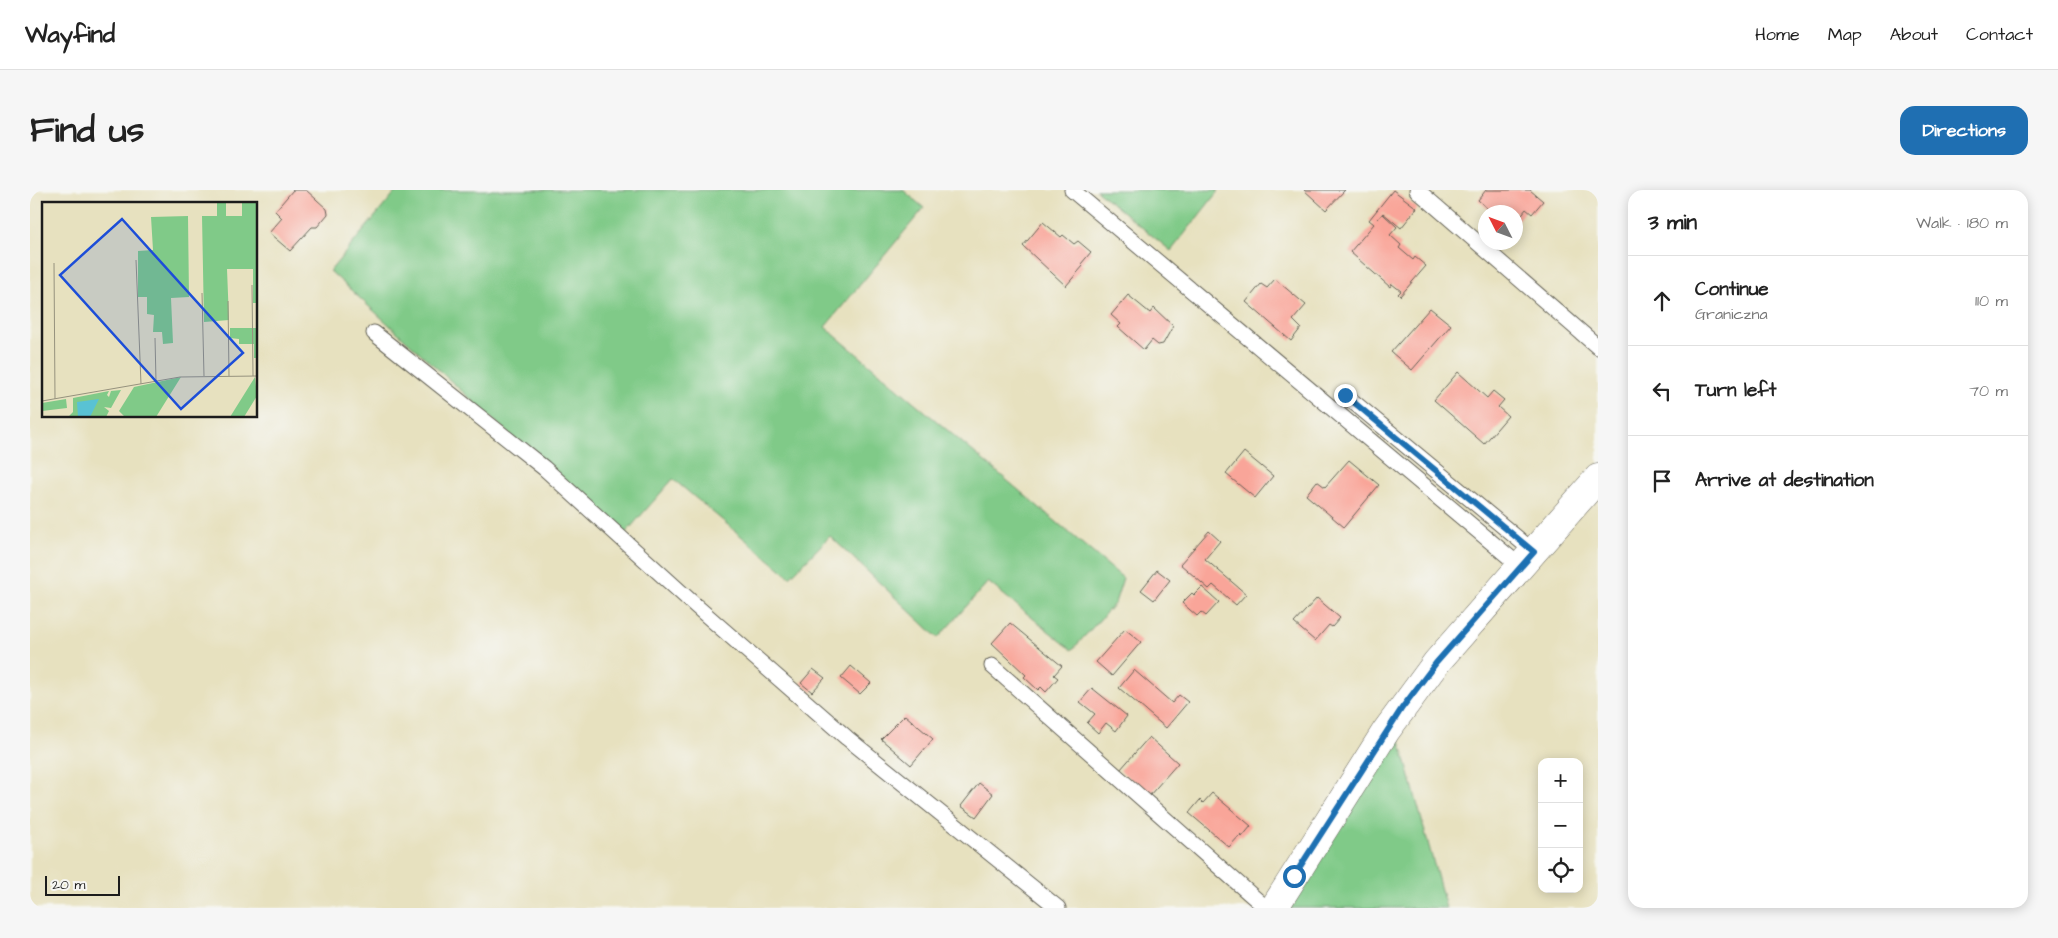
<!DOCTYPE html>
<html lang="en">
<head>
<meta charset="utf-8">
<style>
  body { margin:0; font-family:"Architects Daughter",sans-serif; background:#f6f6f6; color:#222 }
  .controls { position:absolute; right:15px; bottom:15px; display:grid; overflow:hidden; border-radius:10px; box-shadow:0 2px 12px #0003 }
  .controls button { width:45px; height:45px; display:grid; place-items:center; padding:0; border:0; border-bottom:1px solid #e0e0e0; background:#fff; color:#222; font:25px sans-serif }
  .compass { position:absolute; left:1448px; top:15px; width:45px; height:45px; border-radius:50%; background:#fff; box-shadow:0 2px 12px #0003; rotate:312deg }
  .scale { position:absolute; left:15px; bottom:12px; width:75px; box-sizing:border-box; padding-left:5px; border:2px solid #1c1c1c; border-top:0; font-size:14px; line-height:18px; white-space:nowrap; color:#1c1c1c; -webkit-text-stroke:4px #f6f6f2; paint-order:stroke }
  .stop { position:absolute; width:15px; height:15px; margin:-11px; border:4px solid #1f6fb2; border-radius:50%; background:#fff }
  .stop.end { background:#1f6fb2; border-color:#fff; box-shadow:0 1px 5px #0008 }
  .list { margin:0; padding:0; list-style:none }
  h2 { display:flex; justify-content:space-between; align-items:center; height:65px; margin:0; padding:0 20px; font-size:21px }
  h2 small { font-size:16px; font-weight:400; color:#767676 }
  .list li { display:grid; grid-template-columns:32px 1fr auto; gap:15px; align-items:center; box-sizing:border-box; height:90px; padding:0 20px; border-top:1px solid #e0e0e0 }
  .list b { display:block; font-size:19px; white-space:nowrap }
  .list p { margin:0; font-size:16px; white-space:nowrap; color:#767676 }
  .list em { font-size:16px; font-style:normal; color:#767676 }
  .icon { flex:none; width:28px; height:28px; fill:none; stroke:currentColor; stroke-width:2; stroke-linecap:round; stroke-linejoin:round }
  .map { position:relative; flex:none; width:1568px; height:718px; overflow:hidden; border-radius:15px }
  header { display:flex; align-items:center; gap:30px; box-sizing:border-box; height:70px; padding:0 25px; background:#fff; border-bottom:1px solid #e0e0e0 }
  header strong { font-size:24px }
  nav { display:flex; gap:28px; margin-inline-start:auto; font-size:18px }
  .intro { display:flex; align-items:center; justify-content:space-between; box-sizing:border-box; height:120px; padding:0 30px }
  h1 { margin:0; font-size:35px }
  .button { padding:12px 22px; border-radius:15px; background:#1f6fb2; color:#fff; font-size:18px; font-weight:700 }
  main { display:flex; gap:30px; padding:0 30px }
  aside { flex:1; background:#fff; border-radius:15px; box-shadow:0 2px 12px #0003 }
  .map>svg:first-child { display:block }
</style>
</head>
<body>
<header>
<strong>Wayfind</strong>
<nav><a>Home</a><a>Map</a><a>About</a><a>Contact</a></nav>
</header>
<div class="intro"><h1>Find us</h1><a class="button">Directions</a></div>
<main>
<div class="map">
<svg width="1568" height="718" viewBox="0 0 1568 718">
  <rect width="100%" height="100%" fill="#f6f6f2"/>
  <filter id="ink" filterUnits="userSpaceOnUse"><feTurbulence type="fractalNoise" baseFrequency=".02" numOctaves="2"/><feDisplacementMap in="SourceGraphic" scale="10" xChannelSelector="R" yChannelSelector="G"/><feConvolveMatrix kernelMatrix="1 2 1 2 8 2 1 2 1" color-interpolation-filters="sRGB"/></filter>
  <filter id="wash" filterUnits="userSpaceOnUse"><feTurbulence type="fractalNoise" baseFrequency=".0096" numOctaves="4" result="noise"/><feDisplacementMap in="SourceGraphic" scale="20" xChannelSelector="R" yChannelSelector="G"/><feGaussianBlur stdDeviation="1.12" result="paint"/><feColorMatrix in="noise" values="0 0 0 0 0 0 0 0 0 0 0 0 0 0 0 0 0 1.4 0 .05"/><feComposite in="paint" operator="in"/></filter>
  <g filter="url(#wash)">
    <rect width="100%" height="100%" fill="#e7e1bf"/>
    <g fill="#80ca88" stroke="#4e7352">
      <polygon points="367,0 873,0 894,18 795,137 1093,388 1085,413 1042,460 958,392 908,448 800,346 760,387 643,289 592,347 300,81"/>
      <polygon points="1066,0 1189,0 1141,61"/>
      <polygon points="1366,536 1416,718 1260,718"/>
    </g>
    <g id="blocks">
      <g fill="#f9a599">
        <polygon points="263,0 276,0 297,19 298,24 287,37 282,37 260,61 239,43 252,28 245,21"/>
        <polygon points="1274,0 1315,0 1296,20"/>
        <polygon points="1363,0 1387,18 1371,38 1353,23 1348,29 1353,24 1367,37 1360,45 1371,55 1369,58 1383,70 1385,67 1396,76 1370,106 1368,104 1371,101 1362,94 1360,97 1320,62 1344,34 1339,30"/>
        <polygon points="1456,0 1500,0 1513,11 1502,24 1496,19 1486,32 1486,22 1461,22 1448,10"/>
        <polygon points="1013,32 1031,47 1033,45 1044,54 1048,51 1061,62 1051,74 1053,76 1036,96 993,56"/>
        <polygon points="1245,89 1276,115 1263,130 1271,138 1261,151 1216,112 1231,94 1237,98"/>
        <polygon points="1098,105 1120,123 1124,118 1143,136 1133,154 1128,155 1122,150 1114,160 1088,137 1091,134 1081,125"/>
        <polygon points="1400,118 1421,135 1382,180 1361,162"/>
        <polygon points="1428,182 1457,208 1463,201 1474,210 1468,217 1478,226 1454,254 1404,210"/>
        <polygon points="1214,262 1243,286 1225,308 1196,284"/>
        <polygon points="1319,270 1349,295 1314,337 1276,305 1287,291 1295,297"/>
        <polygon points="1179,341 1190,351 1175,369 1216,404 1206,415 1183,395 1179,399 1150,374"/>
        <polygon points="1127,380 1140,390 1124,410 1111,400"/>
        <polygon points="1172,397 1189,412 1176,426 1171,422 1167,426 1152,413 1162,403 1164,405"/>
        <polygon points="1287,408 1310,428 1302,437 1299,435 1285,451 1264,433"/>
        <polygon points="980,433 1032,476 1024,485 1028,488 1016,502 1011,497 1008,500 994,487 996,485 962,453"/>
        <polygon points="1095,439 1111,452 1082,486 1066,472"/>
        <polygon points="821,476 841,493 830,504 811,488"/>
        <polygon points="783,479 795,488 782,502 771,493"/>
        <polygon points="1104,480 1142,513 1149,505 1158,512 1136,538 1089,498"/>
        <polygon points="1062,498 1097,526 1086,541 1076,533 1068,543 1057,533 1065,524 1050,512"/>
        <polygon points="875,525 903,549 881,575 851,549"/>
        <polygon points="1119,547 1148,573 1119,606 1090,580"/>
        <polygon points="949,593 963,604 946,627 931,616"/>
        <polygon points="1182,603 1221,636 1212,647 1210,645 1199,657 1159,623 1170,610 1173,613"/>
      </g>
    </g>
  </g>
  <g filter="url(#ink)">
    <use href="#blocks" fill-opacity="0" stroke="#636155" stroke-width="1"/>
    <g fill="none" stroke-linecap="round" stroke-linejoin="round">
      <defs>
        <g id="lane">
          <polyline points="1042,0 1491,377"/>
          <polyline points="1387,0 1568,157"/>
          <polyline points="344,143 514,278 666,416 817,548 1028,718"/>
          <polyline points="1315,205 1504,362"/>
          <polyline points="962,476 1236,718"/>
        </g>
        <polyline id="street" points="1244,718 1356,541 1406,473 1568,288"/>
      </defs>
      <use href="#lane" stroke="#636155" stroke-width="17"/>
      <use href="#street" stroke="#636155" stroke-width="29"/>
      <use href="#lane" stroke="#fff" stroke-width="15"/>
      <use href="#street" stroke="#fff" stroke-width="28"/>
    </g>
  </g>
  <g fill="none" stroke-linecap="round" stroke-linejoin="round" filter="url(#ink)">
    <polyline stroke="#1f6fb2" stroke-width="6" points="1264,686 1372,518 1406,473 1504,362 1315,205"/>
  </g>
  <g transform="translate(12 12)">
    <rect width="215" height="215" fill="#e7e1bf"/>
    <path d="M175,0h9v14h16v-14h14l1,101h-4v-34h-26l2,51 -25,2 -2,-106h15zM146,14l1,81 -18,1 2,45 -10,1 -1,-12h-9l1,-17 -7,-1v-17h-9v-46l15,-1 -2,-33zM188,126h27v30h-3v-14h-15v-5l-9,-1zM139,175l-25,40h-31l-6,-6 15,-24zM213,175l2,19 -13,21h-14zM79,188l-10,18 -7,-1 5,4 -3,6h-38l5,-5v-14l36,-7 -2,4 2,2 2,-6zM24,197l1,9 -25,3v-8z" fill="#80ca88"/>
    <path d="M57,197l-9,18h-12l-1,-15z" fill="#59c2d4"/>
    <path fill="none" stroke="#96927e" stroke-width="1" d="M94,58l5,124M12,61l1,136M210,83l1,91M160,91l2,83M186,99l1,75M113,136l1,43M0,199l138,-24 77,-1"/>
    <path fill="#1d4ed8" fill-opacity="0.15" stroke="#1d4ed8" stroke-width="2.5" d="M80,17l121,134 -62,56 -121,-134z"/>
    <rect width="215" height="215" fill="none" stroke="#1c1c1c" stroke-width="2.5"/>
  </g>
</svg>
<div class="controls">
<button>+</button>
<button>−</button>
<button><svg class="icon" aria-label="locate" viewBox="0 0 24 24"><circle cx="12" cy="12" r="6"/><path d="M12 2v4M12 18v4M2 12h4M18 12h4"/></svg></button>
</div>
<svg class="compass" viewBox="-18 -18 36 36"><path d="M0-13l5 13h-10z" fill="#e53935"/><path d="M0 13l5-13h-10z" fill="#767676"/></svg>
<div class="scale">20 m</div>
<div class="stop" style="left:1264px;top:686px"></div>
<div class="stop end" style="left:1315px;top:205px"></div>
</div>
<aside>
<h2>3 min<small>Walk · 180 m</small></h2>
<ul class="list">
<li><svg class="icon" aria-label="ahead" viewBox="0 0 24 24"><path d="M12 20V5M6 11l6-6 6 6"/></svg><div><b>Continue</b><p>Graniczna</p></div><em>110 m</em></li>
<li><svg class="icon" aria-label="left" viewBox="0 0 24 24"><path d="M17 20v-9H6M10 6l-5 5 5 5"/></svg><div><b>Turn left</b></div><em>70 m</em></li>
<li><svg class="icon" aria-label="arrive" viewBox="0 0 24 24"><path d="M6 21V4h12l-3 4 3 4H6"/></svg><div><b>Arrive at destination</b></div></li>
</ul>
</aside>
</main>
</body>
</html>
